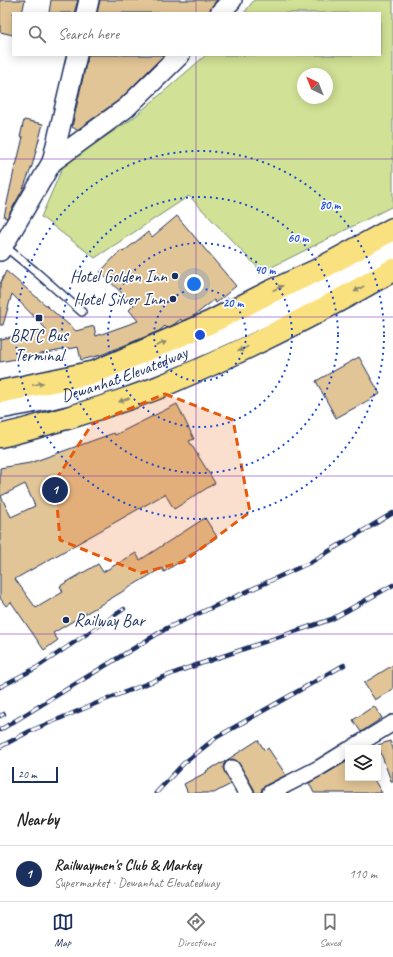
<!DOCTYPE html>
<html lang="en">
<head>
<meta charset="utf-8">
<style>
  body { margin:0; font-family:Caveat,sans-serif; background:#f6f6f6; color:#222 }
  .controls { position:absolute; right:12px; bottom:12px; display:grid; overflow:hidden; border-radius:0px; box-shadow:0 2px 10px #0003 }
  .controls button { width:36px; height:36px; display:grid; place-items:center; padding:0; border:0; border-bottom:1px solid #e0e0e0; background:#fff; color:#222; font:20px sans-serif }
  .compass { position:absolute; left:297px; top:68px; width:36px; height:36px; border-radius:50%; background:#fff; box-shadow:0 2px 10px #0003; rotate:317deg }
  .scale { position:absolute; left:12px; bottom:10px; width:46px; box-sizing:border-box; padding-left:4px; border:2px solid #1b2f5e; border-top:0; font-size:11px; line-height:14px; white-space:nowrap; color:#1b2f5e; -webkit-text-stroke:3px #fff; paint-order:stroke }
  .you { position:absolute; left:194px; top:284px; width:14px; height:14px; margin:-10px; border:3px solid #fff; border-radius:50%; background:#1a73e8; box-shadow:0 0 0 6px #1a73e833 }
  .badge { display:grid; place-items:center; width:26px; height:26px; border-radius:50%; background:#1b2f5e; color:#fff; font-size:13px; font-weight:700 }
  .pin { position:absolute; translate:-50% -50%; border:2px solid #fff; box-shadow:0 1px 4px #0006 }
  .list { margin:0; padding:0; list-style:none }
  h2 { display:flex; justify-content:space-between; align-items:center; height:52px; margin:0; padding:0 16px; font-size:17px }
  h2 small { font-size:13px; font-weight:400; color:#767676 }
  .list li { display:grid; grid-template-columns:26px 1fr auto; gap:12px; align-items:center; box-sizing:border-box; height:56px; padding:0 16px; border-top:1px solid #e0e0e0 }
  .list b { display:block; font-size:15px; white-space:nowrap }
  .list p { margin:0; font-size:13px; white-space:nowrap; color:#767676 }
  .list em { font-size:13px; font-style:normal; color:#767676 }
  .icon { flex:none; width:22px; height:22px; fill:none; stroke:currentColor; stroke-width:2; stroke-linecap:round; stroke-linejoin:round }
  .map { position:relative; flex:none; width:393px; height:793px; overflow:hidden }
  .search { position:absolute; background:#fff; box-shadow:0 2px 10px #0003; left:12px; right:12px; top:12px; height:44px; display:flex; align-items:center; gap:10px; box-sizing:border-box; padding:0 14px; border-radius:0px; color:#767676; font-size:15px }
  .sheet { height:108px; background:#fff }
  nav { display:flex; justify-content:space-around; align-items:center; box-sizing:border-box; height:56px; border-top:1px solid #e0e0e0; background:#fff; font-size:11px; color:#767676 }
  nav a { display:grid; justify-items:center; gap:2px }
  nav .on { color:#1b2f5e }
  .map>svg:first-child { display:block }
</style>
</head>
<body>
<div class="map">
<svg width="393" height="793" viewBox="0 0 393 793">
  <rect width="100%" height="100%" fill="#fff"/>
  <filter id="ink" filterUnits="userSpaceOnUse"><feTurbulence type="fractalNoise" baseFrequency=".025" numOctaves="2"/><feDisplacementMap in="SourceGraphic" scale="8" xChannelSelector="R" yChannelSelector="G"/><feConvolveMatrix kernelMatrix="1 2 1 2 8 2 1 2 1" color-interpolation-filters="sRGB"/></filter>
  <g filter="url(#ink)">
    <path fill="#d1e195" stroke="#76887a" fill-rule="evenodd" d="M254,0h139v206l-131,66 -73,-76 -94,62 -54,-41 23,-53 68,-45 74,-64h174v-42h-136zM303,74h24v24h-24z"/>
    <g fill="#e2c596" stroke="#1b2f5e" fill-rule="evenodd">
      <polygon points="0,0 25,0 22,13 13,13 13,35 0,32"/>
      <polygon points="51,0 78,0 74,13 49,13"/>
      <polygon points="100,0 217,0 212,6 209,13 97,13"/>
      <polygon points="88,55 164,55 119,100 77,130 72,127"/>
      <polygon points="24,120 43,124 32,166 23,189 7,218 4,217 15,166 16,166 23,137 20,137"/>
      <polygon points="177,216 236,286 216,303 214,300 195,315 182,321 181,319 173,325 167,328 165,326 159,331 101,355 81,360 78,347 0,362 0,339 47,330 12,294 3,325 0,325 0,284 6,271 76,331 94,326 96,336 138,321 129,310 134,305 100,272 121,250 123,252 148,232 152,237"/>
      <polygon points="359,357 380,394 336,418 316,381"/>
      <path d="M177,404l17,35 -5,2 26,42 -41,26 -9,-15 -150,85 21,29 27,-16 -3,-6 38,-22 5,8 33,-19 4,7 65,-42 12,19 -53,35 -2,-4 -109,65 5,7 -14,10 -33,-48 -5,4 -6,-8v-130l30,-5 84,-30 1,2zM25,484l10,22 -24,11 -10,-21z"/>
      <polygon points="393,665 393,689 375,700 364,683"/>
      <polygon points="374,706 382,718 361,732 353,720"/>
      <polygon points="258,740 265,751 268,748 286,775 266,785 262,788 261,793 255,793 254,789 237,761 233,759 227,760"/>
      <polygon points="390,741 393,748 393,781 391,781 378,745"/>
      <polygon points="227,760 224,764 223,768 231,784 214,793 188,793 184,784 207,772 206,771 221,763 221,764"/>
      <polygon points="348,761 348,778 373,778 382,793 314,793 309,783"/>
    </g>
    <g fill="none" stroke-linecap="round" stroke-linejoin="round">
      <defs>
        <polyline id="service" points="3,245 35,271 82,312"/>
        <g id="minor">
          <polyline points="352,748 393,723"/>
          <polyline points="232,768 246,793"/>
          <polyline points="270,793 319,768 348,750"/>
        </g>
        <g id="tertiary">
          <polyline points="86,13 89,0"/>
          <polyline points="220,13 232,0"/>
          <polyline points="52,162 126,108 180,55"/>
          <polyline points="0,251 52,162 77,55"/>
        </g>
        <g id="secondary">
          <path id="s1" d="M0,408c24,-5 48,-8 71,-15 63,-18 122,-44 181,-72 48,-22 95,-46 141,-71"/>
        </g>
        <g id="primary">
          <polyline points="0,392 95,372 211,322 270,292 318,270 393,229"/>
          <path d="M0,436c23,-5 45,-12 67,-18 30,-9 60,-18 90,-30 81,-34 160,-74 236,-118"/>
        </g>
      </defs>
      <use href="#service" stroke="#1b2f5e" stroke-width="10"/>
      <use href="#minor" stroke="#1b2f5e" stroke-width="18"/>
      <use href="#tertiary" stroke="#1b2f5e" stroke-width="22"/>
      <use href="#secondary" stroke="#1b2f5e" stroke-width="24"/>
      <use href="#primary" stroke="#1b2f5e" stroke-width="25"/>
      <use href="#service" stroke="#fff" stroke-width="7"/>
      <use href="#minor" stroke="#fff" stroke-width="15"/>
      <use href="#tertiary" stroke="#fff" stroke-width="19"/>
      <use href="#secondary" stroke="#fff" stroke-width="21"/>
      <use href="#primary" stroke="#fae180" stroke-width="22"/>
      <defs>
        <g id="rail">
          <polyline points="0,687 36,668 124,609"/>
          <polyline points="0,716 4,714"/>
          <polyline points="0,730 167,628 311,562 393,513"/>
          <polyline points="0,747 30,731 102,701 182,670 332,619 393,585"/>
          <polyline points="156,793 184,763 217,737 344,665"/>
        </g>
      </defs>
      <use href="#rail" stroke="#1b2f5e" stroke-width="4.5"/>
      <use href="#rail" stroke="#fff" stroke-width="3" stroke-dasharray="9" stroke-linecap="butt"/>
    </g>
    <defs><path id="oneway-solid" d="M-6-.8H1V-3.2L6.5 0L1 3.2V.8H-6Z"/></defs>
    <g fill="#8a886f">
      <use href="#oneway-solid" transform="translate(278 288) rotate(-25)"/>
      <use href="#oneway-solid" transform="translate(359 289) rotate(150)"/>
      <use href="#oneway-solid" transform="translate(161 344) rotate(-23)"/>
      <use href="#oneway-solid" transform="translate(243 349) rotate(154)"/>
      <use href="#oneway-solid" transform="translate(38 384) rotate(-12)"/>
      <use href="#oneway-solid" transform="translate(124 400) rotate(160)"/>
    </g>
  </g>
  <path fill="#e8590c" fill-opacity="0.2" stroke="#e8590c" stroke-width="3" stroke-dasharray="8 5" stroke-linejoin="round" d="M165,394l68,26 17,92 -67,50 -42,11 -81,-33 -5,-59 37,-57z"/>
  <path fill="none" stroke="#7b2cbf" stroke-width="1" stroke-opacity="0.55" d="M196,0v13M196,55v738M0,159h393M0,317h393M0,476h393M0,634h393"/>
  <g fill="none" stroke="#1d4ed8" stroke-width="2" stroke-dasharray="2 4">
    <circle cx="200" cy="335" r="46"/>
    <circle cx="200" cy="335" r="92"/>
    <circle cx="200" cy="335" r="138"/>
    <circle cx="200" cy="335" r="184"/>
  </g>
  <g fill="#1b2f5e" stroke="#fff" stroke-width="1.5">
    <circle cx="175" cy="276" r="4"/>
    <circle cx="173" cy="299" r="4"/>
    <rect x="35" y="314" width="8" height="8" rx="2"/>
    <circle cx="66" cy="620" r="4"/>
  </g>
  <g text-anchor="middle" stroke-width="3.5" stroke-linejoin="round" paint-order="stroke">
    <g font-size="17" fill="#1b2f5e" stroke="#fff" text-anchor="end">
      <text x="167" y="282">Hotel Golden Inn</text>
      <text x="165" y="305">Hotel Silver Inn</text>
      <text x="39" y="341" text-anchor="middle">BRTC Bus<tspan x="39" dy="20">Terminal</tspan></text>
      <text x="74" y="626" text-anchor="start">Railway Bar</text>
    </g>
    <g font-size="17" fill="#1b2f5e" stroke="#fff">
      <text dy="6" stroke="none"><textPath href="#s1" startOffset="129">Dewanhat Elevatedway</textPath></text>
    </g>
  </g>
  <circle cx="200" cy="335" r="6" fill="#1d4ed8" stroke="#fff" stroke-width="2"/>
  <g font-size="12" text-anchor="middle" font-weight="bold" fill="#1d4ed8" stroke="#fff" stroke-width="3.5" stroke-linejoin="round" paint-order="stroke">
    <text x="330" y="209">80 m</text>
    <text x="298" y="242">60 m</text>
    <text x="265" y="274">40 m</text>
    <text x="233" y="307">20 m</text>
  </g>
</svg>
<div class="controls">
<button><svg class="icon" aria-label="layers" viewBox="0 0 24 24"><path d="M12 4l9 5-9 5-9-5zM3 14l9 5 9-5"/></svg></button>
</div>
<svg class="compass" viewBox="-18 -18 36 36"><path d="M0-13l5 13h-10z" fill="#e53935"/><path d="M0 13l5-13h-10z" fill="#767676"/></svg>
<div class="scale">20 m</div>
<div class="you"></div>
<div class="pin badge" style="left:55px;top:490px">1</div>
<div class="search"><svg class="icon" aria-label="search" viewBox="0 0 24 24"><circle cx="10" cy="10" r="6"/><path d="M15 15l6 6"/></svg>Search here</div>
</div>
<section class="sheet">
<h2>Nearby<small></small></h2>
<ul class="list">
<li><span class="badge">1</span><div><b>Railwaymen's Club &amp; Markey</b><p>Supermarket · Dewanhat Elevatedway</p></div><em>110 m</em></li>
</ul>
</section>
<nav>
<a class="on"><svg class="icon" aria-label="map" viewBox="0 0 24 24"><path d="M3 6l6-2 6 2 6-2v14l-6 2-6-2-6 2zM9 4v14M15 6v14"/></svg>Map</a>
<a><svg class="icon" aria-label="directions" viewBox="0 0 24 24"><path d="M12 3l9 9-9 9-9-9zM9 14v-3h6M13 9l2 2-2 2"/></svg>Directions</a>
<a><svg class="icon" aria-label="saved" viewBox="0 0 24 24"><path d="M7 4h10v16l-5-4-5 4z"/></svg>Saved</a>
</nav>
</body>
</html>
